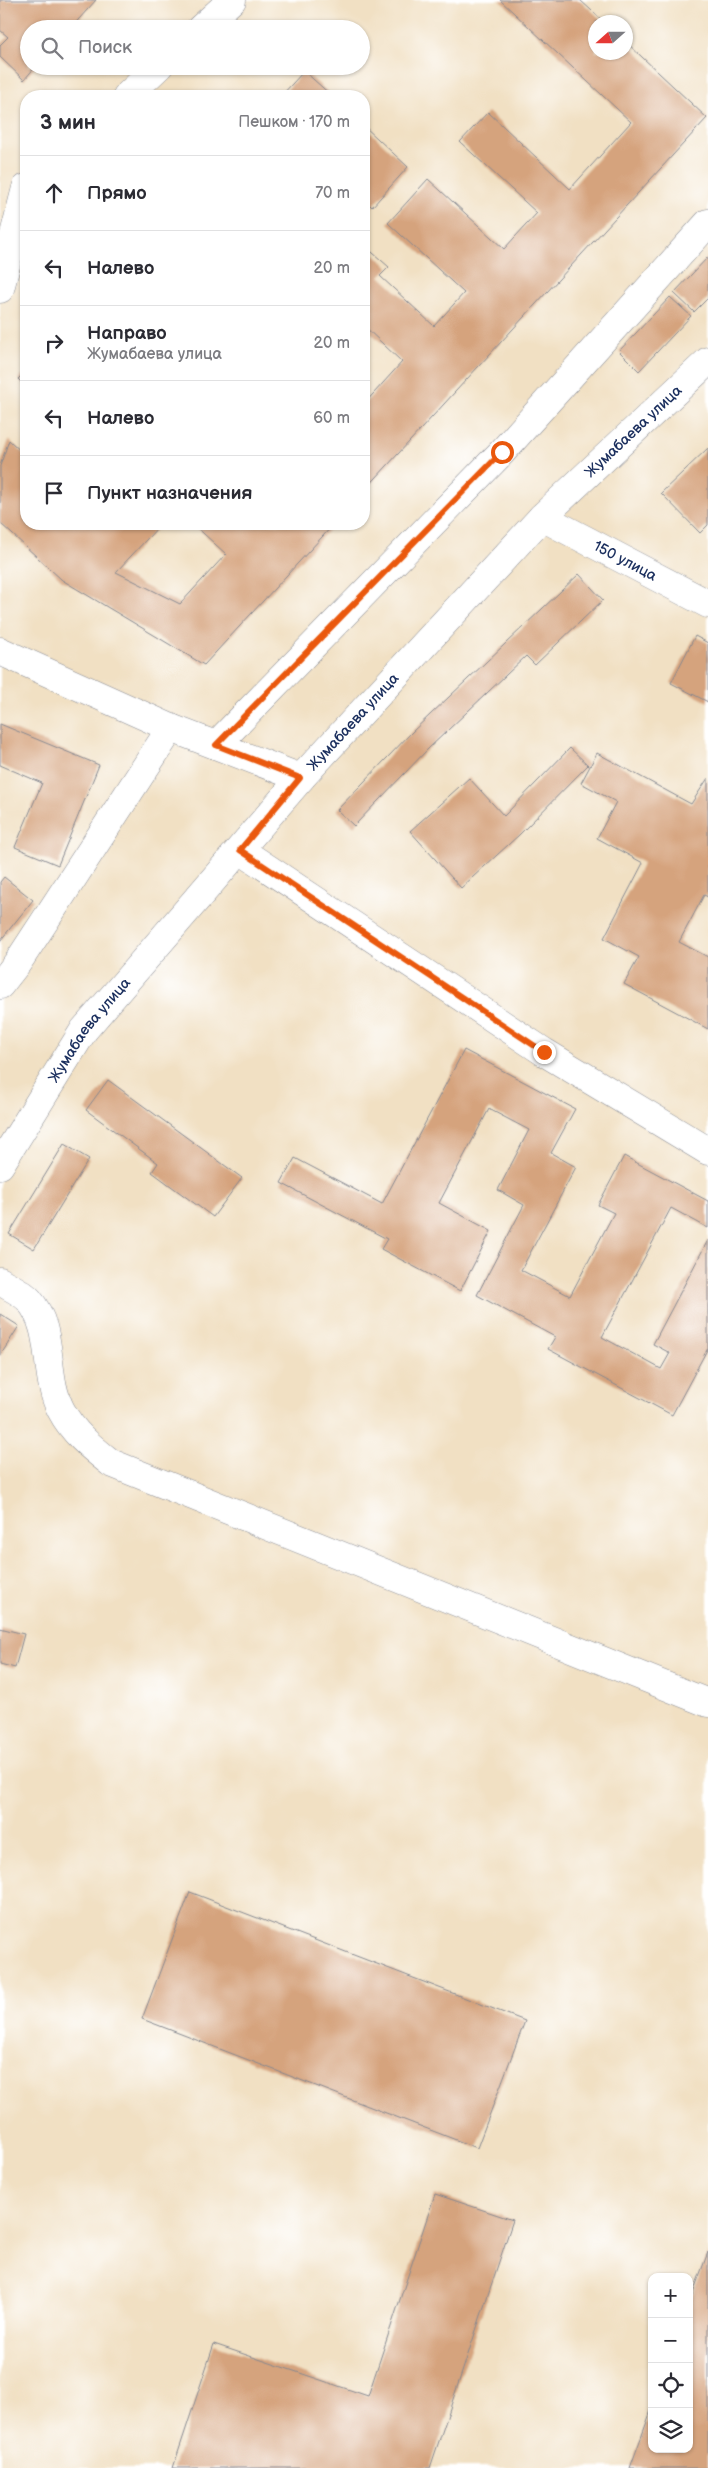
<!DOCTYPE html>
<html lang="ru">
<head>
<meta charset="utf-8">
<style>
  body { margin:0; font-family:"Balsamiq Sans",sans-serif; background:#f2f2f3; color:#2b2b33 }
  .controls { position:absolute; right:15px; bottom:15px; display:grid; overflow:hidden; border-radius:10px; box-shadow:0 1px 4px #0004 }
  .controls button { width:45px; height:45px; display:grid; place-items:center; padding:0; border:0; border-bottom:1px solid #e1e1e2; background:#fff; color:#2b2b33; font:25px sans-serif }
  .compass { position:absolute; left:588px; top:15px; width:45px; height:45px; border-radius:50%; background:#fff; box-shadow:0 1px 4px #0004; rotate:249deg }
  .stop { position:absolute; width:15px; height:15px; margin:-11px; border:4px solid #ea580c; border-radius:50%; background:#fff }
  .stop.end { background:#ea580c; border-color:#fff; box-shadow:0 1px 5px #0008 }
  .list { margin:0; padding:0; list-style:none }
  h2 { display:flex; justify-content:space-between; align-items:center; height:65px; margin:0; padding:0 20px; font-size:21px }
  h2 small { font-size:16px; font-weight:400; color:#7c7c81 }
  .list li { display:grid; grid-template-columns:32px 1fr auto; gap:15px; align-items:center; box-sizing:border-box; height:75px; padding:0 20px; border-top:1px solid #e1e1e2 }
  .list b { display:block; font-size:19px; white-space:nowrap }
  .list p { margin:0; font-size:16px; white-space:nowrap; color:#7c7c81 }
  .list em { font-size:16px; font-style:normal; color:#7c7c81 }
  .icon { flex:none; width:28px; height:28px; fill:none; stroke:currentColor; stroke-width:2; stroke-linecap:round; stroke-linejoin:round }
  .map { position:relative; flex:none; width:708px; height:2468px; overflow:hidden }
  .search { position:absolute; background:#fff; box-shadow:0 1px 4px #0004; left:20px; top:20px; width:350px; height:55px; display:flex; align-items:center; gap:12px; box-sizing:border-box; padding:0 18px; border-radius:28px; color:#7c7c81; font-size:19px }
  .panel { position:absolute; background:#fff; box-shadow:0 1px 4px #0004; left:20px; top:90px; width:350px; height:440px; border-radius:20px }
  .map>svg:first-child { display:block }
</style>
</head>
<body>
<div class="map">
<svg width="708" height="2468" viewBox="0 0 708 2468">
  <rect width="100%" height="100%" fill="#fff"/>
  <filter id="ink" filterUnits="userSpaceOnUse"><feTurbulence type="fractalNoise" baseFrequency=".02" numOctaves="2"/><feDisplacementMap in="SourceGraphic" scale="10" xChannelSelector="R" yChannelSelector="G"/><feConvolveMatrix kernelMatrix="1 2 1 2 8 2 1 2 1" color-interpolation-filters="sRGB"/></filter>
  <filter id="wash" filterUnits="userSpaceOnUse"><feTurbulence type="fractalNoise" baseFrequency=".0096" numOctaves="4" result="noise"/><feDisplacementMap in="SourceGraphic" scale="20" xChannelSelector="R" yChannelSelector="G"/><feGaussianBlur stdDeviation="1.12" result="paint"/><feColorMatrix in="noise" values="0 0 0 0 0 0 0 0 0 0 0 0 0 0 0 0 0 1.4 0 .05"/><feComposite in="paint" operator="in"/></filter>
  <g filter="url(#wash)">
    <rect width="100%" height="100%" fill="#f1e0c3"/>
    <g id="blocks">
      <g fill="#d5a37d">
        <polygon points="0,0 96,0 70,29 29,29 29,66 36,66 24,80 0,57 0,45 8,37 0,30"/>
        <polygon points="500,0 580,0 604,22 596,22 596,52 626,52 626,42 707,118 364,491 364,404 402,362 364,326 364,247 365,246 389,267 380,276 434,326 464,293 388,223 428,179 504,249 537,213 460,142 488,112 570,189 631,122"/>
        <polygon points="304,71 332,96 281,96"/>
        <polygon points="364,126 408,167 372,207 364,199"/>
        <polygon points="708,257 708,298 694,312 674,293"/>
        <polygon points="670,297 691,316 639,371 619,351"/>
        <polygon points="26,371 26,387 18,379"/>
        <polygon points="9,440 26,456 26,524 161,524 116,572 180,604 226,554 193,524 334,524 204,665 62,580 0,523 0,466"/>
        <polygon points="708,448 708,525 700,533 661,493"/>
        <polygon points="579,574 603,600 535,665 526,656 428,749 354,826 337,810 412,732"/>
        <polygon points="695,636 708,643 708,702 671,683"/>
        <polygon points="0,724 99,765 58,865 15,847 42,783 0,765"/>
        <polygon points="570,748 588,765 520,834 461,888 410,831 469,778 504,816"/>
        <polygon points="597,753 691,804 708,778 708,897 704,895 679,942 708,957 708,1029 624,984 639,957 604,938 643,863 597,838 616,802 581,783"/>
        <polygon points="4,877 33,900 0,941 0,882"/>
        <polygon points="464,1050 575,1109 551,1153 576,1167 521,1270 570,1296 614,1213 598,1205 624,1156 708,1201 708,1228 671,1208 602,1337 661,1369 670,1353 653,1344 708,1240 708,1348 672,1415 548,1349 555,1337 477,1295 524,1205 498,1190 529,1130 489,1109 439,1203 491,1231 460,1291 381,1249 387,1239 281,1183 295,1158 382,1204"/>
        <polygon points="108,1080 242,1178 213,1217 152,1172 158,1163 86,1110"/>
        <polygon points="64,1144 89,1159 34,1249 9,1234"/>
        <polygon points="0,1314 19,1326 0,1356"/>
        <polygon points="0,1628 24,1634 15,1668 0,1664"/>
        <polygon points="190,1892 525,2021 477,2148 142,2019"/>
        <polygon points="435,2194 513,2220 430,2468 173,2468 214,2344 368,2396"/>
        <polygon points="708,2252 708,2468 630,2468 652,2408 652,2449 689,2449 689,2304"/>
      </g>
    </g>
  </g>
  <g filter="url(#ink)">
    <use href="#blocks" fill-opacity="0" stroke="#868890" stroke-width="1"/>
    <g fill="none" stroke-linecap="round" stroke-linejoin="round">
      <defs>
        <g id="minor">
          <polyline points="200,29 232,0"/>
          <polyline points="127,96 159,66"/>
          <polyline points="0,289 26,188"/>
          <path id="s1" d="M542,517l166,87"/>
          <polyline points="0,651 171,728 301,778"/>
          <polyline points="216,745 502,452 708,223"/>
          <polyline points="240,850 544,1052 708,1151"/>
          <polyline points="0,985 18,962 171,728"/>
          <path d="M0,1281c9,6 22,11 29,19 26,30 14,76 32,110 12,23 30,37 50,53l597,240"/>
        </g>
        <g id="tertiary">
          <path id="s2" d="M0,1165l84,-135 217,-252 241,-261 166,-156"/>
        </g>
      </defs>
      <use href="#minor" stroke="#868890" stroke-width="29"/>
      <use href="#tertiary" stroke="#868890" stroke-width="29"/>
      <use href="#minor" stroke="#fff" stroke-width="28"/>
      <use href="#tertiary" stroke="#fff" stroke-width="28"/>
    </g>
  </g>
  <g fill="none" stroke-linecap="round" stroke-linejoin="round" filter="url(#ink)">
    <polyline stroke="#ea580c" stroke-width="6" points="502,452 216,745 300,778 240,850 544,1052"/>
  </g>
  <g text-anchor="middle" stroke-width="4" stroke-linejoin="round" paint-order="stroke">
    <g font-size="15" fill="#1b2f5e" stroke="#fff">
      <text dy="5" stroke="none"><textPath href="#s2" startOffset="972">Жумабаева улица</textPath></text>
      <text dy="5" stroke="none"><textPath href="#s1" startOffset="94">150 улица</textPath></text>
      <text dy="5" stroke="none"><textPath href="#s2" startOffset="568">Жумабаева улица</textPath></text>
      <text dy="5" stroke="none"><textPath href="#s2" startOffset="162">Жумабаева улица</textPath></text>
    </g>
  </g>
</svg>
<div class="controls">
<button>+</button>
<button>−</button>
<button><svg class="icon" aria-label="locate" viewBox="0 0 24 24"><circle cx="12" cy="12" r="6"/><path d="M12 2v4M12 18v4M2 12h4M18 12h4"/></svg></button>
<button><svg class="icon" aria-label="layers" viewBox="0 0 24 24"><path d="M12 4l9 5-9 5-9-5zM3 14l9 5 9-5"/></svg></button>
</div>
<svg class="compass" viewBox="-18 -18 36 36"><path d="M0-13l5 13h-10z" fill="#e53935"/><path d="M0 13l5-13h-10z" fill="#7c7c81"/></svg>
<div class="stop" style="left:502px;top:452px"></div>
<div class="stop end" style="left:544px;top:1052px"></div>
<div class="search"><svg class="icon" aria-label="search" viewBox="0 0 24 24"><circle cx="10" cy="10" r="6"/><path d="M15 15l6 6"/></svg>Поиск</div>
<section class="panel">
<h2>3 мин<small>Пешком · 170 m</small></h2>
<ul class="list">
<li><svg class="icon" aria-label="ahead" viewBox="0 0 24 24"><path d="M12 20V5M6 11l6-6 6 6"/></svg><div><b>Прямо</b></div><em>70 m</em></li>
<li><svg class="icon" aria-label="left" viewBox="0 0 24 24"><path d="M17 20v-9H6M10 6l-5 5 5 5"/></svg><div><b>Налево</b></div><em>20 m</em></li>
<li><svg class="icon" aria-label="right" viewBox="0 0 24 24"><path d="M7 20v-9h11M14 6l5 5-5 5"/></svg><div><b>Направо</b><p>Жумабаева улица</p></div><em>20 m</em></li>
<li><svg class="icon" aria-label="left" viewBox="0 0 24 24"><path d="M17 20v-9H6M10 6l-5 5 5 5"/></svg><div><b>Налево</b></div><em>60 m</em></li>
<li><svg class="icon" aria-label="arrive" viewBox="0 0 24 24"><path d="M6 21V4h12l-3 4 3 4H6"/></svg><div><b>Пункт назначения</b></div></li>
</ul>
</section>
</div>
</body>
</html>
